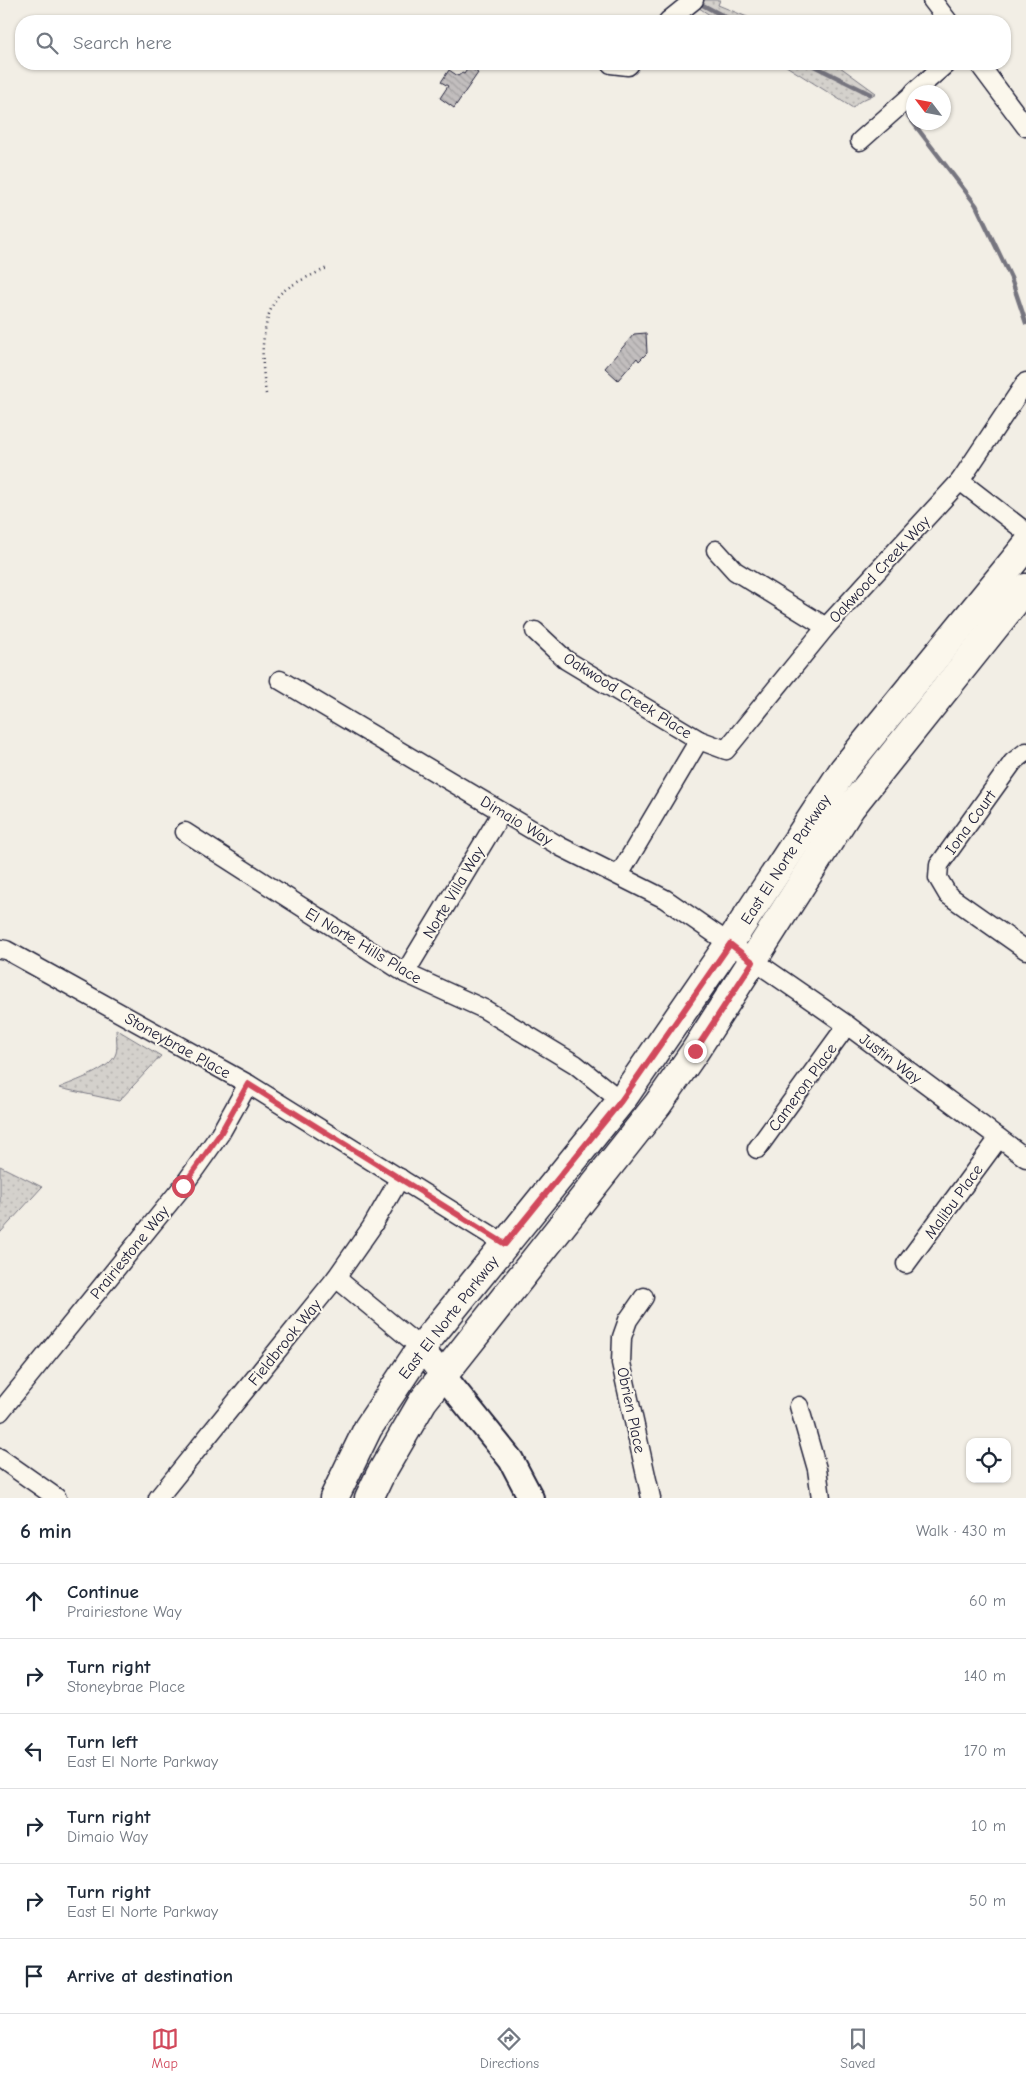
<!DOCTYPE html>
<html lang="en">
<head>
<meta charset="utf-8">
<style>
  body { margin:0; font-family:"Comic Neue",sans-serif; background:#f2f2f3; color:#1f2937 }
  .controls { position:absolute; right:15px; bottom:15px; display:grid; overflow:hidden; border-radius:10px; box-shadow:0 1px 4px #0004 }
  .controls button { width:45px; height:45px; display:grid; place-items:center; padding:0; border:0; border-bottom:1px solid #e0e1e3; background:#fff; color:#1f2937; font:25px sans-serif }
  .compass { position:absolute; left:906px; top:85px; width:45px; height:45px; border-radius:50%; background:#fff; box-shadow:0 1px 4px #0004; rotate:302deg }
  .stop { position:absolute; width:15px; height:15px; margin:-11px; border:4px solid #d1495b; border-radius:50%; background:#fff }
  .stop.end { background:#d1495b; border-color:#fff; box-shadow:0 1px 5px #0008 }
  .list { margin:0; padding:0; list-style:none }
  h2 { display:flex; justify-content:space-between; align-items:center; height:65px; margin:0; padding:0 20px; font-size:21px }
  h2 small { font-size:16px; font-weight:400; color:#747a83 }
  .list li { display:grid; grid-template-columns:32px 1fr auto; gap:15px; align-items:center; box-sizing:border-box; height:75px; padding:0 20px; border-top:1px solid #e0e1e3 }
  .list b { display:block; font-size:19px; white-space:nowrap }
  .list p { margin:0; font-size:16px; white-space:nowrap; color:#747a83 }
  .list em { font-size:16px; font-style:normal; color:#747a83 }
  .icon { flex:none; width:28px; height:28px; fill:none; stroke:currentColor; stroke-width:2; stroke-linecap:round; stroke-linejoin:round }
  .map { position:relative; flex:none; width:1026px; height:1498px; overflow:hidden }
  .search { position:absolute; background:#fff; box-shadow:0 1px 4px #0004; left:15px; right:15px; top:15px; height:55px; display:flex; align-items:center; gap:12px; box-sizing:border-box; padding:0 18px; border-radius:20px; color:#747a83; font-size:19px }
  .sheet { height:515px; background:#fff }
  nav { display:flex; justify-content:space-around; align-items:center; box-sizing:border-box; height:70px; border-top:1px solid #e0e1e3; background:#fff; font-size:14px; color:#747a83 }
  nav a { display:grid; justify-items:center; gap:2px }
  nav .on { color:#d1495b }
  .map>svg:first-child { display:block }
</style>
</head>
<body>
<div class="map">
<svg width="1026" height="1498" viewBox="0 0 1026 1498">
  <defs>
    <pattern id="grass-dots" width="8" height="8" patternUnits="userSpaceOnUse" patternTransform="scale(1.25)"><rect width="8" height="8" fill="#d4d1cc"/><path d="M2 2h.1M6 6h.1" fill="none" stroke="#b6b3b0" stroke-width="1.8" stroke-linecap="round"/></pattern>
    <pattern id="building-back-hatch" width="6" height="6" patternUnits="userSpaceOnUse" patternTransform="scale(1.25)"><rect width="6" height="6" fill="#c2bebe"/><path d="M-1 5l2 2M0 0l6 6M5-1l2 2" fill="none" stroke="#a6a3a4"/></pattern>
  </defs>
  <rect width="100%" height="100%" fill="#f2eee5"/>
  <filter id="ink" filterUnits="userSpaceOnUse"><feTurbulence type="fractalNoise" baseFrequency=".02" numOctaves="2"/><feDisplacementMap in="SourceGraphic" scale="10" xChannelSelector="R" yChannelSelector="G"/><feConvolveMatrix kernelMatrix="1 2 1 2 8 2 1 2 1" color-interpolation-filters="sRGB"/></filter>
  <g filter="url(#ink)">
    <g fill="url(#grass-dots)" stroke="#7b7a84">
      <polygon points="698,0 720,0 718,5 757,21 719,21 693,4"/>
      <path d="M783,64h53l40,29c-8,6 -17,6 -23,15z"/>
      <path d="M116,1029l45,27 -42,45 -60,-13c15,-7 52,-18 57,-35 2,-7 0,-17 0,-24z"/>
      <polygon points="0,1166 42,1187 0,1233"/>
    </g>
    <g fill="none" stroke-linecap="round" stroke-linejoin="round">
      <g stroke="#76747f" stroke-width="4.5">
        <polyline points="697,2 733,21"/>
        <polyline points="810,64 870,94"/>
        <polyline points="908,116 976,205 1011,278 1026,323"/>
      </g>
    </g>
    <g fill="url(#building-back-hatch)" stroke="#22223b">
      <polygon points="469,67 478,73 454,108 440,98 448,86 441,82 449,70 458,76 462,73 464,74"/>
      <polygon points="646,333 647,353 639,361 637,358 618,380 605,368 634,334"/>
    </g>
    <g fill="none" stroke-linecap="round" stroke-linejoin="round">
      <defs>
        <g id="street">
          <polyline points="932,0 948,21"/>
          <polyline points="668,21 694,0"/>
          <polyline points="611,64 628,66 630,64"/>
          <polyline points="979,64 1026,127"/>
          <polyline points="914,92 946,64"/>
          <polyline points="860,141 914,93"/>
          <polyline points="960,481 1026,532"/>
          <polyline points="716,550 735,571 826,627"/>
          <polyline points="535,631 566,660 699,740 726,750 826,627 960,481 1026,382"/>
          <polyline points="280,680 561,847 665,899 847,1025 1026,1158"/>
          <polyline points="1026,752 1013,762 939,865 938,878 948,895 1026,950"/>
          <polyline points="185,832 405,973 484,1009 575,1064 621,1101"/>
          <polyline points="619,875 699,740"/>
          <polyline points="0,949 6,950 248,1084 505,1244"/>
          <polyline points="405,973 502,812"/>
          <polyline points="757,1149 847,1025"/>
          <polyline points="906,1264 999,1138"/>
          <polyline points="336,1278 421,1348"/>
          <polyline points="644,1297 628,1320 622,1337 621,1363 651,1498"/>
          <polyline points="799,1406 817,1469 821,1498"/>
          <polyline points="0,1412 183,1186 220,1134 248,1084"/>
          <polyline points="0,1458 57,1498"/>
          <polyline points="158,1498 336,1278 371,1228 400,1178"/>
        </g>
        <polyline id="secondary" points="421,1348 511,1460 531,1498"/>
        <g id="primary">
          <polyline points="334,1498 368,1428 421,1348 621,1101 729,944 844,769 1026,546"/>
          <polyline points="369,1498 380,1475 423,1401 658,1104 695,1051 851,807 1026,588"/>
        </g>
      </defs>
      <use href="#street" stroke="#22223b" stroke-width="21"/>
      <use href="#secondary" stroke="#22223b" stroke-width="28"/>
      <use href="#primary" stroke="#22223b" stroke-width="31"/>
      <path stroke="#22223b" stroke-width="2.5" stroke-dasharray="1 4" stroke-linecap="butt" d="M266,394c-4,-30 -6,-50 3,-80 3,-7 6,-16 12,-21 13,-11 32,-18 48,-26"/>
      <use href="#street" stroke="#fbf7ec" stroke-width="18"/>
      <use href="#secondary" stroke="#fbf7ec" stroke-width="24"/>
      <use href="#primary" stroke="#fbf7ec" stroke-width="28"/>
    </g>
  </g>
  <g fill="none" stroke-linecap="round" stroke-linejoin="round" filter="url(#ink)">
    <polyline stroke="#d1495b" stroke-width="6" points="183,1186 220,1134 248,1084 505,1244 621,1101 730,944 753,962 695,1051"/>
  </g>
  <g text-anchor="middle" stroke-width="4" stroke-linejoin="round" paint-order="stroke">
    <g font-size="16" fill="#22223b" stroke="#fbf7ec">
      <text transform="translate(879 569) rotate(-47)" y="6">Oakwood Creek Way</text>
      <text transform="translate(628 695) rotate(32)" y="6">Oakwood Creek Place</text>
      <text transform="translate(517 820) rotate(31)" y="6">Dimaio Way</text>
      <text transform="translate(970 822) rotate(-54)" y="6">Iona Court</text>
      <text transform="translate(785 859) rotate(-57)" y="6">East El Norte Parkway</text>
      <text transform="translate(453 892) rotate(-59)" y="6">Norte Villa Way</text>
      <text transform="translate(364 945) rotate(31)" y="6">El Norte Hills Place</text>
      <text transform="translate(178 1045) rotate(29)" y="6">Stoneybrae Place</text>
      <text transform="translate(891 1058) rotate(37)" y="6">Justin Way</text>
      <text transform="translate(802 1087) rotate(-54)" y="6">Cameron Place</text>
      <text transform="translate(953 1201) rotate(-54)" y="6">Malibu Place</text>
      <text transform="translate(129 1252) rotate(-51)" y="6">Prairiestone Way</text>
      <text transform="translate(448 1317) rotate(-52)" y="6">East El Norte Parkway</text>
      <text transform="translate(284 1342) rotate(-51)" y="6">Fieldbrook Way</text>
      <text transform="translate(632 1410) rotate(78)" y="6">Obrien Place</text>
    </g>
  </g>
</svg>
<div class="controls">
<button><svg class="icon" aria-label="locate" viewBox="0 0 24 24"><circle cx="12" cy="12" r="6"/><path d="M12 2v4M12 18v4M2 12h4M18 12h4"/></svg></button>
</div>
<svg class="compass" viewBox="-18 -18 36 36"><path d="M0-13l5 13h-10z" fill="#e53935"/><path d="M0 13l5-13h-10z" fill="#747a83"/></svg>
<div class="stop" style="left:183px;top:1186px"></div>
<div class="stop end" style="left:695px;top:1051px"></div>
<div class="search"><svg class="icon" aria-label="search" viewBox="0 0 24 24"><circle cx="10" cy="10" r="6"/><path d="M15 15l6 6"/></svg>Search here</div>
</div>
<section class="sheet">
<h2>6 min<small>Walk · 430 m</small></h2>
<ul class="list">
<li><svg class="icon" aria-label="ahead" viewBox="0 0 24 24"><path d="M12 20V5M6 11l6-6 6 6"/></svg><div><b>Continue</b><p>Prairiestone Way</p></div><em>60 m</em></li>
<li><svg class="icon" aria-label="right" viewBox="0 0 24 24"><path d="M7 20v-9h11M14 6l5 5-5 5"/></svg><div><b>Turn right</b><p>Stoneybrae Place</p></div><em>140 m</em></li>
<li><svg class="icon" aria-label="left" viewBox="0 0 24 24"><path d="M17 20v-9H6M10 6l-5 5 5 5"/></svg><div><b>Turn left</b><p>East El Norte Parkway</p></div><em>170 m</em></li>
<li><svg class="icon" aria-label="right" viewBox="0 0 24 24"><path d="M7 20v-9h11M14 6l5 5-5 5"/></svg><div><b>Turn right</b><p>Dimaio Way</p></div><em>10 m</em></li>
<li><svg class="icon" aria-label="right" viewBox="0 0 24 24"><path d="M7 20v-9h11M14 6l5 5-5 5"/></svg><div><b>Turn right</b><p>East El Norte Parkway</p></div><em>50 m</em></li>
<li><svg class="icon" aria-label="arrive" viewBox="0 0 24 24"><path d="M6 21V4h12l-3 4 3 4H6"/></svg><div><b>Arrive at destination</b></div></li>
</ul>
</section>
<nav>
<a class="on"><svg class="icon" aria-label="map" viewBox="0 0 24 24"><path d="M3 6l6-2 6 2 6-2v14l-6 2-6-2-6 2zM9 4v14M15 6v14"/></svg>Map</a>
<a><svg class="icon" aria-label="directions" viewBox="0 0 24 24"><path d="M12 3l9 9-9 9-9-9zM9 14v-3h6M13 9l2 2-2 2"/></svg>Directions</a>
<a><svg class="icon" aria-label="saved" viewBox="0 0 24 24"><path d="M7 4h10v16l-5-4-5 4z"/></svg>Saved</a>
</nav>
</body>
</html>
